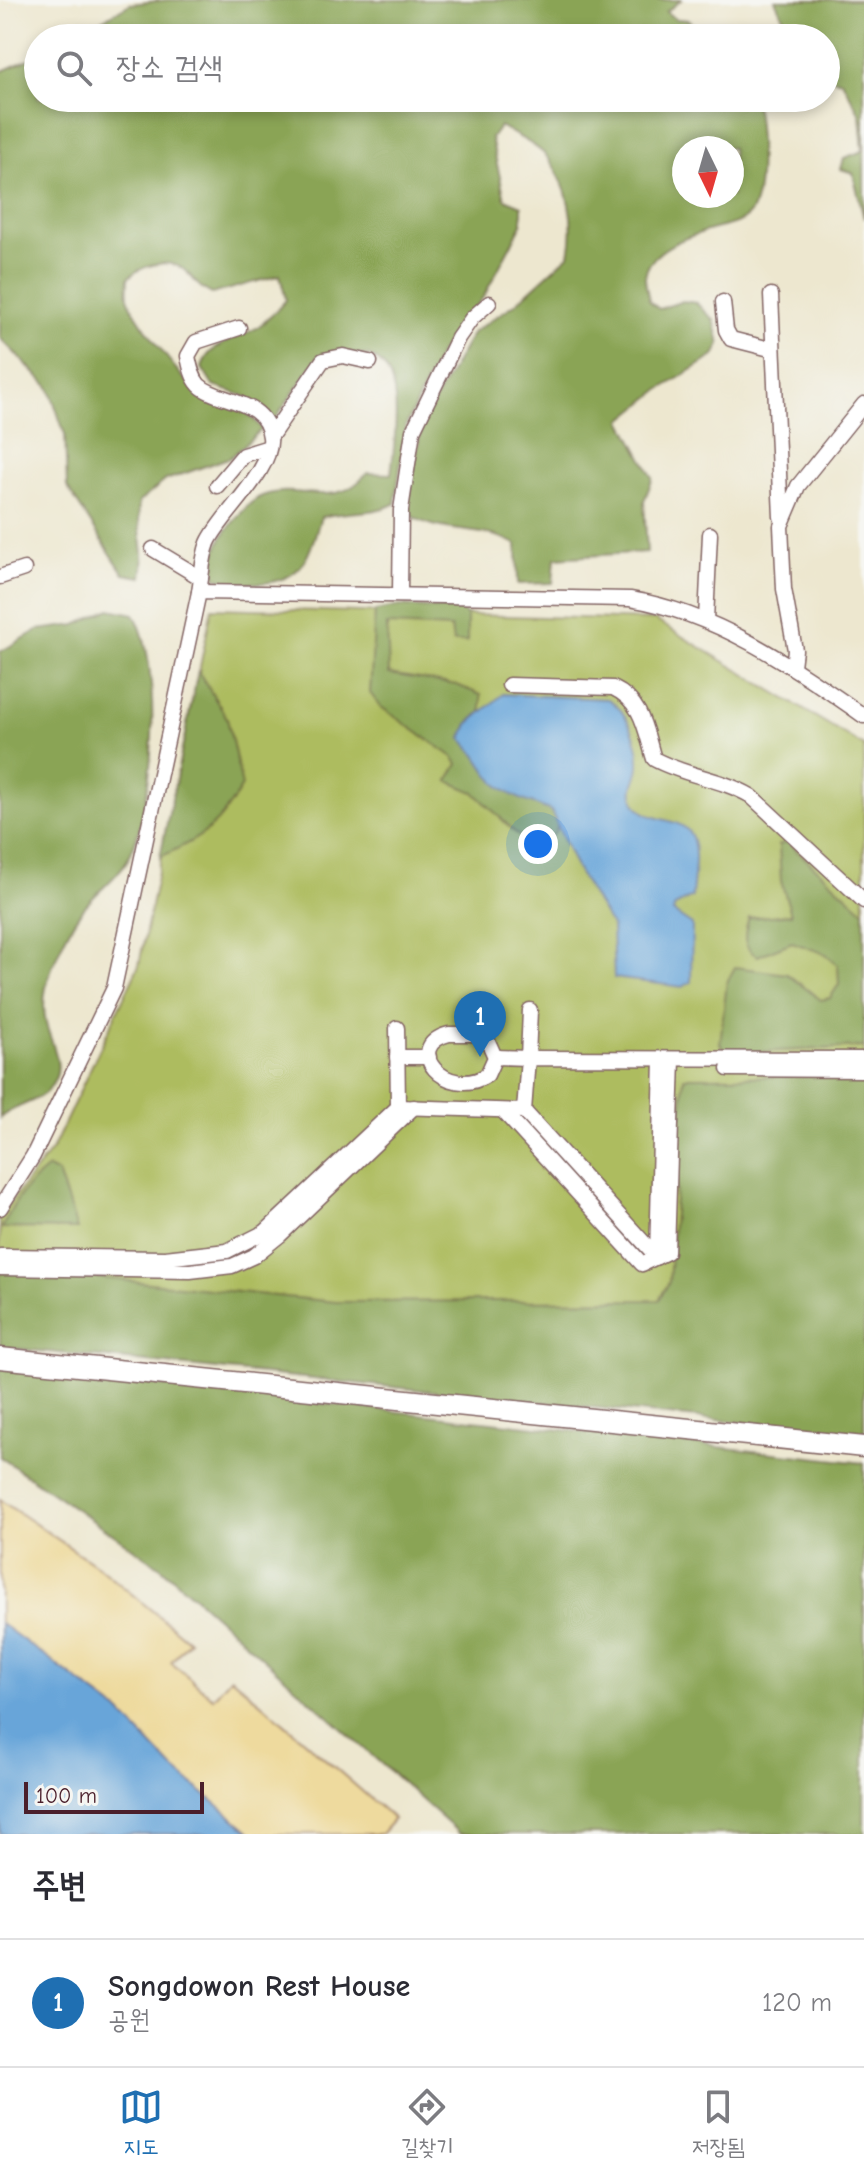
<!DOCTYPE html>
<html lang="ko">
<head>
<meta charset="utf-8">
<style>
  body { margin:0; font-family:"Comic Neue","Poor Story",sans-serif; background:#f7f7f7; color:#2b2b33 }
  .compass { position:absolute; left:672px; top:136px; width:72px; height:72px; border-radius:50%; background:#fff; box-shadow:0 4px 12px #0003; rotate:175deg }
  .scale { position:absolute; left:24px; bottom:20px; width:180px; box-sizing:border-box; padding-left:8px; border:4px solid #4a1f2b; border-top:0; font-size:22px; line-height:28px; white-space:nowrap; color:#4a1f2b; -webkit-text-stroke:6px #f6f6f2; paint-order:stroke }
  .you { position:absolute; left:538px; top:844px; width:28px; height:28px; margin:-20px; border:6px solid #fff; border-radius:50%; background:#1a73e8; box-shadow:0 0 0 12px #1a73e833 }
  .badge { display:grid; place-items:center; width:52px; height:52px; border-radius:50%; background:#1f6fb2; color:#fff; font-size:26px; font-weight:700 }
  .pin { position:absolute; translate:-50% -66px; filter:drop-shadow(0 2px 4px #0008) }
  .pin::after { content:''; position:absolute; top:42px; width:28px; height:24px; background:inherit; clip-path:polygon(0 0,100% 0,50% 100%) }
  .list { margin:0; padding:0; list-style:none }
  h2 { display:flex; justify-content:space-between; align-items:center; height:104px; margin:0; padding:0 32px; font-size:34px }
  h2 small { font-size:26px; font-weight:400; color:#7c7c81 }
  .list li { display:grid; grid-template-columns:52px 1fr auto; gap:24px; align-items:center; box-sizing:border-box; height:128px; padding:0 32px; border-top:2px solid #e1e1e2 }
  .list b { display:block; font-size:30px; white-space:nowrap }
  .list p { margin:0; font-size:26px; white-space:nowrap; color:#7c7c81 }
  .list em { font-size:26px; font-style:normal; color:#7c7c81 }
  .icon { flex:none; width:44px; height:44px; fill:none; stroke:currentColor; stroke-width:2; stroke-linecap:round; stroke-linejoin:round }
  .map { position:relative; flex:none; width:864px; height:1834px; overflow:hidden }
  .search { position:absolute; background:#fff; box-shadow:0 4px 12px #0003; left:24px; right:24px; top:24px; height:88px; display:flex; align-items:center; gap:20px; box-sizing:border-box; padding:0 28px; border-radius:44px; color:#7c7c81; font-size:30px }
  .sheet { height:232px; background:#fff }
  nav { display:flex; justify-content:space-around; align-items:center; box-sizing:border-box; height:112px; border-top:2px solid #e1e1e2; background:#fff; font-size:22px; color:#7c7c81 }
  nav a { display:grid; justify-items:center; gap:4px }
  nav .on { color:#1f6fb2 }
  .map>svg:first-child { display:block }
</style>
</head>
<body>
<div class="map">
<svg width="864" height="1834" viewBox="0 0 864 1834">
  <rect width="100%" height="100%" fill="#f6f6f2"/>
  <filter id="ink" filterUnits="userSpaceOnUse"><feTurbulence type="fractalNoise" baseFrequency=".0125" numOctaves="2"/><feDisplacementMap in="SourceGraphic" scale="16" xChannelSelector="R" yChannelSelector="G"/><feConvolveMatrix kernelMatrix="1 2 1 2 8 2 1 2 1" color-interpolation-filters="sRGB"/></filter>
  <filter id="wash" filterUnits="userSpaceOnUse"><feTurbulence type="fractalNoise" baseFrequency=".006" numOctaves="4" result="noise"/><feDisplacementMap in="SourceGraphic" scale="32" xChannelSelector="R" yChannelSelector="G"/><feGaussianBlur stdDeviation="1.8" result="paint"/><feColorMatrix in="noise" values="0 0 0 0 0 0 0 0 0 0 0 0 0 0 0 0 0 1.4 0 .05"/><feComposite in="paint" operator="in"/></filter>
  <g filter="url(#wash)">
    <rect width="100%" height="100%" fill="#ede7cf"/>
    <polygon fill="#adbc5e" stroke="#7c6e44" stroke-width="2" points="212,608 655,620 864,746 864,1435 0,1341 0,1215 53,1148 139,965"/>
    <g fill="#8aa455" stroke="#6a6240" stroke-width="2" fill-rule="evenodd">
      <polygon points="167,0 681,0 666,12 676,19 689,20 706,38 70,38 130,4"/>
      <polygon points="775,0 864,0 864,219 853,173 841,169 844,158 863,151 860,114 842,81 826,77 826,38 793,38"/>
      <path d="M38,55v43h716c5,24 11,94 -4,115 -7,10 -21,12 -32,15 -24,6 -70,20 -73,49 0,7 3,17 4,24l10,8 24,-8 13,2 18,17 6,24 -6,12 -56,35 -36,29 31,58 -9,23 3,51 -92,6 -2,25 -35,1 -1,-39c-33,-21 -79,-8 -111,-33l16,-89 51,-91 42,-28 54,-49c7,-34 0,-69 -21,-97 -10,-13 -34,-23 -48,-32l-9,12 14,61 17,7v18l-38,72 -44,57 -34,72 -11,79c-24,11 -48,6 -74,13 -5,14 -8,30 -16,43 -17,30 -61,25 -89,18 -4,-19 1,-37 14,-52 9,-10 18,-24 32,-30 38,-15 73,17 105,-23l24,1c3,-30 17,-105 -22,-118 -13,-4 -36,1 -51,1l-47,68 -26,-29 -32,-10 -11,-18c5,-25 36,-28 56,-41 10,-7 20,-18 28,-27l-6,-25 -68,19c-17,-8 -17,-16 -29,-25 -16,-12 -44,-2 -55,9 0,6 -1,13 0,19 4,17 56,86 71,95 26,17 39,5 63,37l-31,28 -65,23 -27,22c-3,26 8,49 3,75l-18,-3 -57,-87 -2,-52 -16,-48 -49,-49v-266zM684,148h48v48h-48z"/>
      <path d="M400,606l62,4 5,6v26h-14l-2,-14 -64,-3 2,49 68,11 24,10v17l-13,12 -6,15 16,16 73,56 7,11c-3,19 -17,25 -35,18l-49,-48 -26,-11 10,-17 -5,-7 -72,-50 -11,-14 5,-82z"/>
      <path d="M110,609l24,5c29,49 21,195 -6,245 -11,20 -32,32 -45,50 -14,17 -23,39 -31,59 -7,17 -10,37 -6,55 5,23 23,46 1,68 -12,13 -33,14 -47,27v-466l38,-22 38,-5z"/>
      <path d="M198,671l29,47 15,68c-23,41 -40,52 -82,71z"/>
      <path d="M787,842l77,69v136l-129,6 -9,-2 -6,-7 7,-62 8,-15 52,7 34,26 9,-2 9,-14 -1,-18 -12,-12 -34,-12 -34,14c-17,-7 -14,-23 -9,-38l42,-4 -10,-33 -2,-36z"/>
      <polygon points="864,1076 864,1435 0,1347 0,1274 22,1270 336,1302 659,1300 669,1282 684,1077"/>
      <path d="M48,1168l10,5 19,56 -75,-1c12,-26 23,-43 46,-60z"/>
      <polygon points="0,1368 864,1463 864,1834 460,1834 162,1568 0,1457"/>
    </g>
    <polygon fill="#eeda9e" stroke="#9c7c64" stroke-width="2" points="0,1500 100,1568 189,1641 171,1662 213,1698 231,1677 394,1819 381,1834 253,1834 174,1769 120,1712 0,1623"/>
    <g fill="#68a5d9" stroke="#596282" stroke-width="2">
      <path d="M503,694l105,5c19,11 32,43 31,65 0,14 -10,22 -5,36 9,25 46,14 57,35 8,16 2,44 1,62l-17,9 -2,6 19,13 -1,57 -8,5 -69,-9 -2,-51 -35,-57 -26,-59c-19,-9 -42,-13 -57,-30 -12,-14 -18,-30 -32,-42l6,-15z"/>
      <polygon points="0,1623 120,1712 174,1769 253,1834 0,1834"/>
    </g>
  </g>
  <g filter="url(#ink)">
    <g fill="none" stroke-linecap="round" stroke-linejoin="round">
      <defs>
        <g id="minor">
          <polyline points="771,295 781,517"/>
          <polyline points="723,302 726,330 731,339 770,349"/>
          <polyline points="271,436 323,360 343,356 370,362"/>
          <polyline points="217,486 243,455 269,447"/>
          <polyline points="153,549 201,578"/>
          <polyline points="0,577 24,569"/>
          <path d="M199,592c3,-16 3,-34 9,-49 11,-27 66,-72 62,-106 -4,-39 -53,-34 -71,-52 -7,-8 -9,-19 -11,-29l8,-14 43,-14"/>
          <polyline points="400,593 401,510 413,431 458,338 472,318 489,303"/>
          <polyline points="706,620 710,534"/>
          <polyline points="793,666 795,650 784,589 781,526 798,486 864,404"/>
          <path d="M509,685l104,3c30,14 32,42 41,71 31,17 66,19 97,37l113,105"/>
          <polyline points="397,1028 398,1107 524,1111 528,1058 864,1059"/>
          <path d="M449,1034h26l12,5 8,18 -8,18c-40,26 -87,-28 -38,-41z"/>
          <polyline points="397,1057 429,1057"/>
          <polyline points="495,1057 528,1058 530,1010"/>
          <polyline points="728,1069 864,1070"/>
          <polyline points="503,1111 642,1264 667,1252 673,1059"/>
          <polyline points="524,1111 657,1257 662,1059"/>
          <path d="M0,1208l33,-52 81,-168 85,-396 431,7c87,14 162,67 234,117"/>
          <polyline points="0,1256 165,1258 227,1251 265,1232 398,1107"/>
          <polyline points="0,1268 190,1271 232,1266 254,1256 280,1235 414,1107"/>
        </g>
        <polyline id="secondary" points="0,1358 864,1447"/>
      </defs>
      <use href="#minor" stroke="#836564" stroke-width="17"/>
      <use href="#secondary" stroke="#836564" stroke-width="23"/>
      <use href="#minor" stroke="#fff" stroke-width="14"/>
      <use href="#secondary" stroke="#fff" stroke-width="20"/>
    </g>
  </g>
</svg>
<svg class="compass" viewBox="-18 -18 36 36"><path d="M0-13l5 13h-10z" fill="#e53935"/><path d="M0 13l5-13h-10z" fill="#7c7c81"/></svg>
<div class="scale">100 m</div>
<div class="you"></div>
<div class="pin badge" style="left:480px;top:1057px">1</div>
<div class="search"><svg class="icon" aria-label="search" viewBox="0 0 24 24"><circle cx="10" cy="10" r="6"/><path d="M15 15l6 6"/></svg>장소 검색</div>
</div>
<section class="sheet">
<h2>주변<small></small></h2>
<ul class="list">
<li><span class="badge">1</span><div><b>Songdowon Rest House</b><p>공원</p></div><em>120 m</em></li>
</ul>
</section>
<nav>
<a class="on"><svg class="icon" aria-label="map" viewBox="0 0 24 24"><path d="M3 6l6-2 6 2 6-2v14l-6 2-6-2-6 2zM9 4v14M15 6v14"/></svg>지도</a>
<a><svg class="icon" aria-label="directions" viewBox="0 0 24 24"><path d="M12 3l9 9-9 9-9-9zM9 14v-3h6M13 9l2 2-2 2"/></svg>길찾기</a>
<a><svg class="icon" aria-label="saved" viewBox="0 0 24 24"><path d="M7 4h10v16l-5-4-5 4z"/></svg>저장됨</a>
</nav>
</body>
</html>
